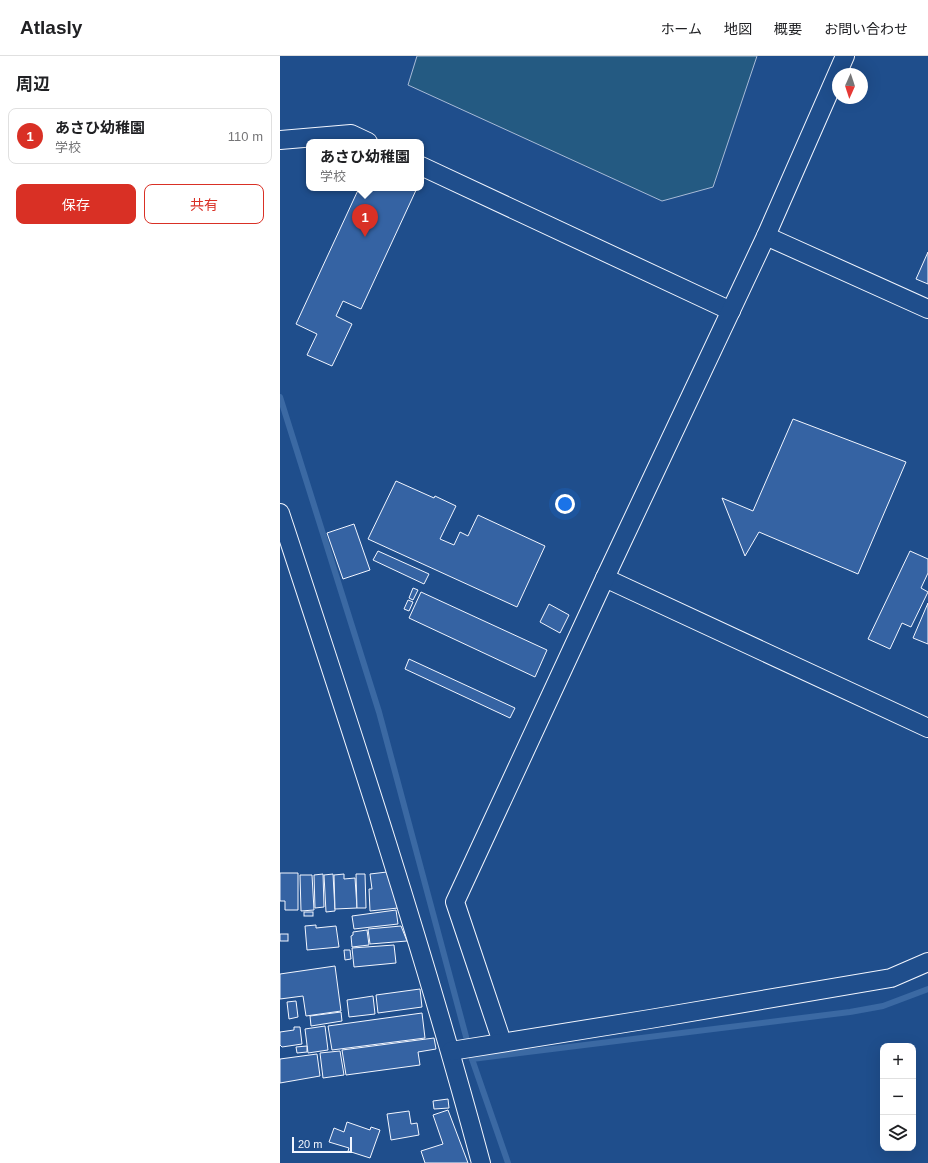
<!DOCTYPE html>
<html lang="ja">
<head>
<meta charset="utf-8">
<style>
  body { margin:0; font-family:Helvetica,"Noto Sans JP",sans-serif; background:#f2f2f2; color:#202124 }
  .controls { position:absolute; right:12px; bottom:12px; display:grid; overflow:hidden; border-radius:8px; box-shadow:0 4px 16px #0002 }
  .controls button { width:36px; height:36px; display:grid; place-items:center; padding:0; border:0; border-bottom:1px solid #e0e0e0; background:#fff; color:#202124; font:20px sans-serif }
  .compass { position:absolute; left:552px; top:12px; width:36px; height:36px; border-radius:50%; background:#fff; box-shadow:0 4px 16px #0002; rotate:183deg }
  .scale { position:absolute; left:12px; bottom:10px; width:60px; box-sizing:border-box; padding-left:4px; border:2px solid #f2f6ff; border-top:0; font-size:11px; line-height:14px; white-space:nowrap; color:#f2f6ff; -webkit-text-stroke:3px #1f4e8c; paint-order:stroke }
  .you { position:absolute; left:285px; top:448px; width:14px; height:14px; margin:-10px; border:3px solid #fff; border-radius:50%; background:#1a73e8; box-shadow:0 0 0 6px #1a73e833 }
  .badge { display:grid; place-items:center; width:26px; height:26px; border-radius:50%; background:#d93025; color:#fff; font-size:13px; font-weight:700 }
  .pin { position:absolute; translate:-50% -33px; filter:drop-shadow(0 1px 2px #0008) }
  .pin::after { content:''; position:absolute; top:21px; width:14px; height:12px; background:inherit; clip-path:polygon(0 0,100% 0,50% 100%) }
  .popup { position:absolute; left:26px; top:83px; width:118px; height:52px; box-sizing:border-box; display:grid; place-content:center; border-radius:8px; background:#fff; filter:drop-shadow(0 1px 3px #0005); font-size:13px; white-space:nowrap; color:#757577 }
  .popup b { font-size:15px; color:#202124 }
  .popup::after { content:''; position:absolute; left:50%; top:100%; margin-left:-8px; border:8px solid transparent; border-top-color:#fff }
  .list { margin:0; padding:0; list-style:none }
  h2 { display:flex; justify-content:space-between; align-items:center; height:52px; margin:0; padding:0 16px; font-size:17px }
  h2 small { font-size:13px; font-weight:400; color:#757577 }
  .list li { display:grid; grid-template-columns:26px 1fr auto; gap:12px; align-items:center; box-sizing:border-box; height:56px; margin:0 8px 8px; padding:0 8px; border:1px solid #e0e0e0; border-radius:8px }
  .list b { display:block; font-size:15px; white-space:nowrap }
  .list p { margin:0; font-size:13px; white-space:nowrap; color:#757577 }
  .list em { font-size:13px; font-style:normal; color:#757577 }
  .actions { display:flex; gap:8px; padding:12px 16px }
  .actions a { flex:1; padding:9px 0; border:1px solid #d93025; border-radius:8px; text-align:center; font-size:14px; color:#d93025 }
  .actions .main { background:#d93025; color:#fff }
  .icon { flex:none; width:22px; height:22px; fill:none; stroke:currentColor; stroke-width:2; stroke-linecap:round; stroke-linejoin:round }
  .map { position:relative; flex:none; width:648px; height:1107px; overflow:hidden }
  header { display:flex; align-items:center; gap:24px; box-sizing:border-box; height:56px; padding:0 20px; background:#fff; border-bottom:1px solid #e0e0e0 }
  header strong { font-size:19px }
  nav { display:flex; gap:22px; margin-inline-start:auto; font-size:14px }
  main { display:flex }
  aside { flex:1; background:#fff }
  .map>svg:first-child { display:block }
</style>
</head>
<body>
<header>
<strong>Atlasly</strong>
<nav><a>ホーム</a><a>地図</a><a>概要</a><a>お問い合わせ</a></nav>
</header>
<main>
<aside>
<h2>周辺<small></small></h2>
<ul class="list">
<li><span class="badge">1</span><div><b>あさひ幼稚園</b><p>学校</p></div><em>110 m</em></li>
</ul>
<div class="actions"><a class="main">保存</a><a>共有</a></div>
</aside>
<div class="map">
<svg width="648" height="1107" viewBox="0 0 648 1107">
  <rect width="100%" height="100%" fill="#1f4e8c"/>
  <polygon fill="#245a82" stroke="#a8bbd7" points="137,0 477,0 433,131 382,145 128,29"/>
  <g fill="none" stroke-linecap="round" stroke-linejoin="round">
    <g stroke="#3b69a3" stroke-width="6">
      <polyline points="0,341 99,656 192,1003 228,1107"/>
      <polyline points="192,1003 570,956 603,950 648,933"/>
    </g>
  </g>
  <g fill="#3563a3" stroke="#f2f6ff">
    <polygon points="79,132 137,132 81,253 63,245 56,260 72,268 52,310 27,299 37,278 16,268"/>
    <polygon points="648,196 648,228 636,223"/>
    <polygon points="513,363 626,406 578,518 479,476 465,500 442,442 473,455"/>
    <polygon points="116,425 154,442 155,440 176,450 160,483 174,489 180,476 188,480 198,459 265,490 237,551 88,483"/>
    <polygon points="74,468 90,514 63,523 47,477"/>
    <polygon points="98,495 149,518 144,528 93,504"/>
    <polygon points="630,495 648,503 648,517 641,532 648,536 631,571 622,567 610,593 588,583"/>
    <polygon points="133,532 138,534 133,544 129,542"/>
    <polygon points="141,536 267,594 255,621 129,562"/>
    <polygon points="128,544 133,546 129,555 124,553"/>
    <polygon points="648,547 648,588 633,582"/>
    <polygon points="269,548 289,559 280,577 260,566"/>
    <polygon points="129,603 235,652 230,662 125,613"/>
    <polygon points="107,816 118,852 90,855 89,833 92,833 90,818"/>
    <polygon points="0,817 18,817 18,854 5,854 5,845 0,845"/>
    <polygon points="43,818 44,851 35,852 34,819"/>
    <polygon points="53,818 55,855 46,856 44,819"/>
    <polygon points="64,818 64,823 75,822 77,852 55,853 54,819"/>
    <polygon points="76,818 85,818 86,852 77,852"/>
    <polygon points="20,819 32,819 34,854 21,855"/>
    <polygon points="116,854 118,868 74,873 72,860"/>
    <rect x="24" y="856" width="9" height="4"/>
    <polygon points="36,869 36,872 56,870 59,891 27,894 25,870"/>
    <polygon points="121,870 127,885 90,888 88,873"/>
    <polygon points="87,874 89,889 72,891 71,880 73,879 73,876"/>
    <rect x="0" y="878" width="8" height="7"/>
    <polygon points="114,889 116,907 74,911 72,892"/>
    <polygon points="64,894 70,894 71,903 65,904"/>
    <polygon points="55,910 61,955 26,960 23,940 0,943 0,918"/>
    <polygon points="140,933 142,951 98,957 96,939"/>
    <polygon points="93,940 95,958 69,961 67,944"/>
    <polygon points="16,945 18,961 9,963 7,946"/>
    <polygon points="61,956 62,965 31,970 30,960"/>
    <polygon points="142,957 145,982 52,994 48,970"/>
    <polygon points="45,970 48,994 28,997 25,973"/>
    <polygon points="14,971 20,971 22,988 2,991 0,989 0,976 14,974"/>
    <polygon points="154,982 156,993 138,996 140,1009 66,1019 62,994"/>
    <polygon points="27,990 27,996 17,997 16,991"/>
    <polygon points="60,995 64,1019 43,1022 40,997"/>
    <polygon points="37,998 40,1020 0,1027 0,1003"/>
    <polygon points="168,1043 169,1052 154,1053 153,1045"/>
    <polygon points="168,1054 188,1107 145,1107 141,1095 163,1088 153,1059"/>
    <polygon points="129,1055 131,1068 137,1067 139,1079 111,1084 107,1058"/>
    <polygon points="67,1066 90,1074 91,1071 100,1074 90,1102 68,1095 69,1092 49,1086 54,1072 64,1076"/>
  </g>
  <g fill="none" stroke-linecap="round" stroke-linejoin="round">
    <defs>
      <g id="street">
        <polyline points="0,84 71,78 88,86"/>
        <polyline points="141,110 451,255"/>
        <polyline points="486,180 648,253"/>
        <path d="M0,457c71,216 142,431 201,650"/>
        <polyline points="325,522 648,672"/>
        <polyline points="222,986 175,846 325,522 486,180 565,0"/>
        <polyline points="171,995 370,963 611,922 648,906"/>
      </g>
    </defs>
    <use href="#street" stroke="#f2f6ff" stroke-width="20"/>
    <use href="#street" stroke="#1f4e8c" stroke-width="18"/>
  </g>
</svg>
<div class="controls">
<button>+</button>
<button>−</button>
<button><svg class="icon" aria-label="layers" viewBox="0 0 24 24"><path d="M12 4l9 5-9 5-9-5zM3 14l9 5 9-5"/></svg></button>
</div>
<svg class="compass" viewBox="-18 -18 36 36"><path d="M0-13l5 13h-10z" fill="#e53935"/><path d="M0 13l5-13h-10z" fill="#757577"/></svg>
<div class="scale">20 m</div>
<div class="you"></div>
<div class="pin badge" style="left:85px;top:181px">1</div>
<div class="popup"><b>あさひ幼稚園</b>学校</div>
</div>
</main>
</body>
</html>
